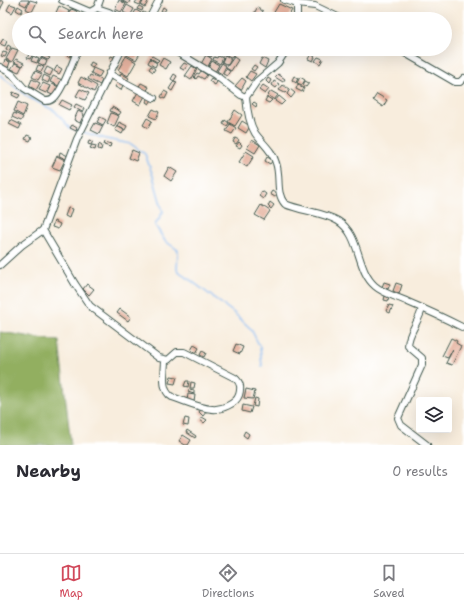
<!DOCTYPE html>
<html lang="en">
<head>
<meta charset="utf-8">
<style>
  body { margin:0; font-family:"Shantell Sans",sans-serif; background:#f2f2f3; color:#2b2b33 }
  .controls { position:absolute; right:12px; bottom:12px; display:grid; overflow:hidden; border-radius:4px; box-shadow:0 4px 16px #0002 }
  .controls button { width:36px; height:36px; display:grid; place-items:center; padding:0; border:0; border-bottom:1px solid #e1e1e2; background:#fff; color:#2b2b33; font:20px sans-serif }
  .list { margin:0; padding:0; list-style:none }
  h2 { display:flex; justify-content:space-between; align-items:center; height:52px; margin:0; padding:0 16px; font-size:17px }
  h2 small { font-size:13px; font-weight:400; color:#7c7c81 }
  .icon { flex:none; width:22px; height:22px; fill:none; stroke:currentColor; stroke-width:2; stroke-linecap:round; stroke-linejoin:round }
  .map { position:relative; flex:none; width:464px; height:445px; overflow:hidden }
  .search { position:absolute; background:#fff; box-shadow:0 4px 16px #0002; left:12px; right:12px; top:12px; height:44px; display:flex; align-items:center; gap:10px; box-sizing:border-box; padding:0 14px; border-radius:22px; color:#7c7c81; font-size:15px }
  .sheet { height:108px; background:#fff }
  nav { display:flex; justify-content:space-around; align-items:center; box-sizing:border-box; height:56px; border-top:1px solid #e1e1e2; background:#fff; font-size:11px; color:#7c7c81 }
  nav a { display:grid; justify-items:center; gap:2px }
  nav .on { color:#d1495b }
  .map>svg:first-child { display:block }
</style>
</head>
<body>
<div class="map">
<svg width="464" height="445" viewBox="0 0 464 445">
  <rect width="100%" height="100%" fill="#fff"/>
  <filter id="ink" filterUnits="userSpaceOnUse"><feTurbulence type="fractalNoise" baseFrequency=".025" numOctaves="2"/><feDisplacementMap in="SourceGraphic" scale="8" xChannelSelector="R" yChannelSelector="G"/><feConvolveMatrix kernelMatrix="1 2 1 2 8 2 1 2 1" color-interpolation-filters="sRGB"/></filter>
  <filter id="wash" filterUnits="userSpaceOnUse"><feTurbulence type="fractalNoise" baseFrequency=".012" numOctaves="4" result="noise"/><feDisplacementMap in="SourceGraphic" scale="16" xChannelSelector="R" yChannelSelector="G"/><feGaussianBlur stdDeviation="0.9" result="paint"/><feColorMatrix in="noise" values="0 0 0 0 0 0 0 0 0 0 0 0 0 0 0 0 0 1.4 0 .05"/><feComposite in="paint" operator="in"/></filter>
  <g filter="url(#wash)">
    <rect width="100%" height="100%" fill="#f8eddd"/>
    <polygon fill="#92af61" stroke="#58764a" points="0,332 59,341 71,445 0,445"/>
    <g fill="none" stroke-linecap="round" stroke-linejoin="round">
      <g stroke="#84b9f3" stroke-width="1.5">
        <polyline points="0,75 28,97 55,111 70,128 79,131"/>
        <polyline points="83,132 106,139 131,144 145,154 153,176 163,212 155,225 165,241 178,250 177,270 234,313 251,329 260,347 262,366"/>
      </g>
    </g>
    <g id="blocks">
      <g fill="#e5b29f">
        <polygon points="0,0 4,2 0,10"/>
        <polygon points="21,0 29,0 26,6 20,3"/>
        <polygon points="30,0 37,2 32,12 26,9"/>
        <polygon points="119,0 126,4 121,12 115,9"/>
        <polygon points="121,0 128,0 130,1 128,4"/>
        <polygon points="137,0 143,0 140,5 135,3"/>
        <polygon points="144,0 149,0 145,7 141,5"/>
        <polygon points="10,4 16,6 12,13 7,10"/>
        <polygon points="279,4 292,10 287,19 284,19 273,14"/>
        <polygon points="127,5 134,9 130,16 123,12"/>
        <polygon points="18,6 23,9 21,13 16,10"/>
        <polygon points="59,6 69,11 66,19 59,19 54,17"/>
        <polygon points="139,6 143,8 142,11 137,9"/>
        <polygon points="163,7 166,9 164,12 161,11"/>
        <polygon points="257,8 263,11 259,19 253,16"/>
        <polygon points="71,9 77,11 73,19 67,17"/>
        <polygon points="136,10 141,13 138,19 132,17"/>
        <polygon points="100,11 110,16 109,19 96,19"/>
        <polygon points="143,12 150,16 148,19 139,19"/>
        <polygon points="163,14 169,17 167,19 160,18"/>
        <polygon points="3,39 7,41 5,46 0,44"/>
        <polygon points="8,45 11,47 9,51 6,49"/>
        <polygon points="12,48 18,50 12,62 6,59"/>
        <polygon points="46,49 51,50 49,56 44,53"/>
        <polygon points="68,49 74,49 70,57 65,54"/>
        <polygon points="128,49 141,49 142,50 136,60 125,54"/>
        <polygon points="183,49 194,49 191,54"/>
        <polygon points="204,49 209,50 206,54 202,52"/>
        <polygon points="218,49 227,49 223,56 216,53"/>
        <polygon points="228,49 235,52 232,58 225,54"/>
        <polygon points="209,51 214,53 211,57 207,55"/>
        <polygon points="3,52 7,53 5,57 1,56"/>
        <polygon points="30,53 33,54 30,59 27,58"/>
        <polygon points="43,54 50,58 48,60 41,57"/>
        <polygon points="311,54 315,57 313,61 308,59"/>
        <polygon points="206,55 212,59 207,68 201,64"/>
        <polygon points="225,55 231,59 228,65 222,62"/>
        <polygon points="33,56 39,59 37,63 31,61"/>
        <polygon points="111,56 116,58 114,63 109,60"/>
        <polygon points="126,56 136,62 128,76 118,70"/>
        <polygon points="152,56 159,60 157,62 150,58"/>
        <polygon points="218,56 223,58 220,64 213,60 214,57 217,58"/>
        <polygon points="234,57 238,60 231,71 226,68"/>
        <polygon points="318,57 323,59 320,64 315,61"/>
        <polygon points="41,58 47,61 45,66 38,63"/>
        <polygon points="163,58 170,62 166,69 159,65"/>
        <polygon points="262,58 268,61 265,68 259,64"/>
        <polygon points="16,59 24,63 23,66 14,62"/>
        <polygon points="150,59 157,63 155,67 148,63"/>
        <polygon points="5,60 10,62 8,68 3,65"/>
        <polygon points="212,61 219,65 215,72 208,68"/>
        <polygon points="91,62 95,64 92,68 89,66"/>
        <polygon points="15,63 22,66 19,72 11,69"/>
        <polygon points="184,63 188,65 184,70 180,68"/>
        <polygon points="222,63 226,66 222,74 217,71"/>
        <polygon points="38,65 44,67 41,72 36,70"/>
        <polygon points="254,65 257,67 254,71 251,69"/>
        <polygon points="57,66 62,69 59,74 54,71"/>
        <polygon points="151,66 155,69 153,72 149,69"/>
        <polygon points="192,66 197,69 191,80 185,76"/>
        <polygon points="47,67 53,70 50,76 44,73"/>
        <polygon points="93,68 102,72 99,77 91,73"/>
        <polygon points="226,69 230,71 227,76 223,74"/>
        <polygon points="35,71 42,74 38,80 32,77"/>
        <polygon points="201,71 207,75 204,79 198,76 196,79 194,77 197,73 199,74"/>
        <polygon points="250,71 256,74 251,81 246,77"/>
        <polygon points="121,73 129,78 126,82 119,78"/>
        <polygon points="174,74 177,76 174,81 171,79"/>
        <polygon points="278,74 285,79 283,82 275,77"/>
        <polygon points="44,75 50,78 48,83 42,80"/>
        <polygon points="90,75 102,80 100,85 88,79"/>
        <polygon points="53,76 62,80 59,86 50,82"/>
        <polygon points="294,76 298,78 296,83 292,80"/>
        <polygon points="81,77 97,86 94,92 78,83"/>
        <polygon points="300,77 305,80 302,85 297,83"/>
        <polygon points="211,78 217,82 215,85 209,81"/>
        <polygon points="242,78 246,81 241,90 235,86"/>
        <polygon points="268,78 271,80 269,84 266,81"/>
        <polygon points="32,79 40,83 36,90 29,86"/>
        <polygon points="174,81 177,82 172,91 169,89"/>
        <polygon points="274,81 279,84 276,88 272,85"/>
        <polygon points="305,81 309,83 306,87 303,85"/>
        <polygon points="118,82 123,85 121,90 115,87"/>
        <polygon points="43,83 50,86 46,93 39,90"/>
        <polygon points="141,83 149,87 146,92 138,88"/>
        <polygon points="52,84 59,87 55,96 48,93"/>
        <polygon points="298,84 301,86 301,88 302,87 304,88 302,92 296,89"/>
        <polygon points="263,85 269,89 265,94 259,90"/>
        <polygon points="283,85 289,89 285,93 279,90"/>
        <polygon points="80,89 89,93 85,100 76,96"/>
        <polygon points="290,89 295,93 291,98 287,94"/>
        <polygon points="164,91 168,93 165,99 161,97"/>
        <polygon points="271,91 278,95 274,100 268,95"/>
        <polygon points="13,92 20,95 18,98 12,95"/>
        <polygon points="138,92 145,96 140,105 133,101"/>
        <polygon points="377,94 387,100 383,107 373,100"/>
        <polygon points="279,96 285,101 281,105 275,101"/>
        <polygon points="267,97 272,100 269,103 265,101"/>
        <polygon points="148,98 152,100 149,104 146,102"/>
        <polygon points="62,100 72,105 69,110 59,105"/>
        <polygon points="18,102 27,106 23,116 14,111"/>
        <polygon points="254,102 257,104 256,107 252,104"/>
        <polygon points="76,104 84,108 82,112 74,107"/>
        <polygon points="112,107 121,112 119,115 110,111"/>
        <polygon points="153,109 159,112 156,119 149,116"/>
        <polygon points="235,110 242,115 235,126 228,122"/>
        <polygon points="78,111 84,114 80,123 74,120"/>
        <polygon points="14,113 23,117 21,121 12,117"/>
        <polygon points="111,113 119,116 114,127 107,123"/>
        <polygon points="100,117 106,120 103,125 97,122"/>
        <polygon points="147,118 152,121 148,128 143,125"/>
        <polygon points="11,120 21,125 19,129 9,124"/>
        <polygon points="225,120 229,123 227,126 223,124"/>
        <polygon points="242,121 250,126 246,133 238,128"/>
        <polygon points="119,122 127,126 125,130 117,126"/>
        <polygon points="95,123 103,126 99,134 91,130"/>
        <polygon points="230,124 236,128 232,134 226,131"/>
        <polygon points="72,125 77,128 76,131 70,128"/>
        <polygon points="117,126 124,130 122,134 115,130"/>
        <polygon points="27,135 32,137 30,141 25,139"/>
        <polygon points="235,138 239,140 236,144 233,142"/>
        <polygon points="89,140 93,141 91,145 88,144"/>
        <polygon points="252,140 260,145 255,153 247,148"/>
        <polygon points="105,142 111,144 110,147 104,145"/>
        <polygon points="239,142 242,145 240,148 236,146"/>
        <polygon points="99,144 102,146 101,150 98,149"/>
        <polygon points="92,145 96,146 95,150 90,148"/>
        <polygon points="132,150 139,153 136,161 129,158"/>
        <polygon points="246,151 254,156 247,167 239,162"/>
        <polygon points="60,152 68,156 66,159 59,156"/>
        <polygon points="57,156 65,160 60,170 52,167"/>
        <polygon points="267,157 273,160 270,164 265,161"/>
        <polygon points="169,167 177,172 171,181 164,176"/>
        <polygon points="262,191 266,194 263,199 259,196"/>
        <polygon points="272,191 277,194 275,197 270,194"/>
        <polygon points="270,202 274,205 271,209 268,206"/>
        <polygon points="261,205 270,211 264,220 255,215"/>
        <polygon points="68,208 72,209 69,218 65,216"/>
        <polygon points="54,221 60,224 58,229 52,227"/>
        <polygon points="384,282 390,284 388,289 382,287"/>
        <polygon points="396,283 402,285 399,294 393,291"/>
        <polygon points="87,284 94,289 89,295 83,289"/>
        <polygon points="385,296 389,297 388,301 384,300"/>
        <polygon points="389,305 393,306 390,313 386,311"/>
        <polygon points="120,309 131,317 128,321 117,313"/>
        <polygon points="451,338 457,341 456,343 461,346 452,365 446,363 453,349 448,358 442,356"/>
        <polygon points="236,344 243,347 240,354 233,351"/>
        <polygon points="194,345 199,348 196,353 191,350"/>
        <polygon points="202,351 206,353 204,357 200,355"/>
        <polygon points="171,376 177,377 175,384 169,383"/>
        <polygon points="186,381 189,381 188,387 184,386"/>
        <polygon points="191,382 195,383 194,388 190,388"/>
        <polygon points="189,389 194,390 194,394 188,392"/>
        <polygon points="246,389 255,391 253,399 244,398"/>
        <polygon points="188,394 195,395 194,402 187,401"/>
        <polygon points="255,398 258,399 257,407 253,406"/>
        <polygon points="243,405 252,407 250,413 242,411"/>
        <polygon points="202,408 207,411 203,416 199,412"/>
        <polygon points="202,417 207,420 204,423 200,420"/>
        <polygon points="185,418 189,419 188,426 183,425"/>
        <polygon points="187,430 196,436 195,438 186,432"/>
        <polygon points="245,431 249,434 247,438 243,435"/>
        <polygon points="183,435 191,440 188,445 185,445 179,441"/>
      </g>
    </g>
  </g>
  <g filter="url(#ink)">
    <use href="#blocks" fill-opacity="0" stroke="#40574d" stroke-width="1"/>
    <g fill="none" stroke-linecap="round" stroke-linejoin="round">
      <defs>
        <g id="minor">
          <polyline points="62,0 90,12"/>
          <polyline points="284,0 297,4 297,19"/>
          <polyline points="297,4 315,6 342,19"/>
          <polyline points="97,8 100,0"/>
          <polyline points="88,19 90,12 97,8 109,12 121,19"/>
          <polyline points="149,19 159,0"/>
          <path d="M122,49l-45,90 -34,91 32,54 15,22 69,52 9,2 9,-8h7l51,26c6,5 6,10 4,17 -3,9 -18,15 -27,14 -13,-1 -27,-8 -40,-12 -12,-7 -7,-25 -7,-37"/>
          <polyline points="172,49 215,75 241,95 246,97 257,81 278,63 287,49"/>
          <polyline points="398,49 455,82 460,82 464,78"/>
          <path d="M0,67l12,7 12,14 21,13c4,0 6,0 9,-3 9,-8 19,-37 24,-49"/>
          <polyline points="109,74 154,98"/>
          <path d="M246,97c1,12 3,26 9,36 7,10 18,18 21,30 5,13 -1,30 9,41 16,7 38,8 53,17 23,14 18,49 37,65 9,8 23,11 33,16 19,8 38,17 56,26"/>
          <polyline points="0,265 22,245 43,230"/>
          <path d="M422,308c-2,13 -14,24 -14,38l14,12v7l-24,53 3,7 26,20"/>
        </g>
      </defs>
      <use href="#minor" stroke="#40574d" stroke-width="8"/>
      <use href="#minor" stroke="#fff" stroke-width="6"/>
    </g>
  </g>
</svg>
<div class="controls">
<button><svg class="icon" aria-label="layers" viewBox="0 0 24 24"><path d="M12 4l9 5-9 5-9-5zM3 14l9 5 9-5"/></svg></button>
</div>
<div class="search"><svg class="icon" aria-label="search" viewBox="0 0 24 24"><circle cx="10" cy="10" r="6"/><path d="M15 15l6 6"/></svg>Search here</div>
</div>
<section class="sheet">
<h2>Nearby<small>0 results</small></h2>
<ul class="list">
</ul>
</section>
<nav>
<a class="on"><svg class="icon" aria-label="map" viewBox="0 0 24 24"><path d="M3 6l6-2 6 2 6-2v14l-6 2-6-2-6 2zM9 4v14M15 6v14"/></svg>Map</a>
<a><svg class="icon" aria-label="directions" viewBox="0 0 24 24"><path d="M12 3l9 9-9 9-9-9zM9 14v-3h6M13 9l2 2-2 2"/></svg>Directions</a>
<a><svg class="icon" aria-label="saved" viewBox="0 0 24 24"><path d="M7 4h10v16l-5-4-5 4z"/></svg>Saved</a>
</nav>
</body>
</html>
